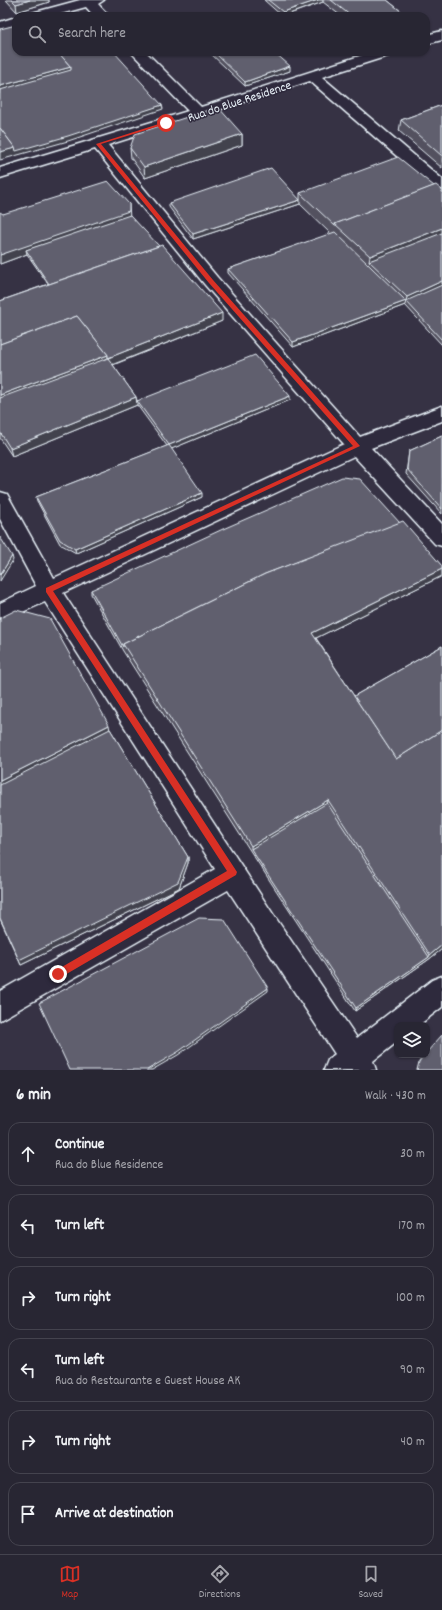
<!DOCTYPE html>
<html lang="en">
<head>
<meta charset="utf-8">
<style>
  body { margin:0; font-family:Dekko,sans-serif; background:#34323f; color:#f1f3f6 }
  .controls { position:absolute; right:12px; bottom:12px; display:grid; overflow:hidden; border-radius:8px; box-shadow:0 1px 3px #0004 }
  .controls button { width:36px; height:36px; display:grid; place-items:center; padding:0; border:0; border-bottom:1px solid #44434e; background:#282633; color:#f1f3f6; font:20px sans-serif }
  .stop { position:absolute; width:12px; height:12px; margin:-9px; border:3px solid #d93025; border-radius:50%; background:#fff }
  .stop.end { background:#d93025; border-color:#fff; box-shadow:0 1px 4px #0008 }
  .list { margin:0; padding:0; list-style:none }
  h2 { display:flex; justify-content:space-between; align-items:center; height:52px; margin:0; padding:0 16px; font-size:17px }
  h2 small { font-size:13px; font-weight:400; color:#a5a5ac }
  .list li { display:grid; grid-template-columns:26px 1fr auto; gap:12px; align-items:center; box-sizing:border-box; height:64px; margin:0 8px 8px; padding:0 8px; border:1px solid #44434e; border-radius:12px }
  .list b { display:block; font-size:15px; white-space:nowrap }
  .list p { margin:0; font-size:13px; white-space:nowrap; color:#a5a5ac }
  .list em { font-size:13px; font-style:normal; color:#a5a5ac }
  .icon { flex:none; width:22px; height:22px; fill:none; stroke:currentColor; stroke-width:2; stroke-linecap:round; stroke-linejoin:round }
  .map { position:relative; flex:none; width:442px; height:1070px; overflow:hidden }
  .search { position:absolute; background:#282633; box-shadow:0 1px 3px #0004; left:12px; right:12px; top:12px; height:44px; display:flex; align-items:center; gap:10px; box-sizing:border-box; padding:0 14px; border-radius:12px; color:#a5a5ac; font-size:15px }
  .sheet { height:484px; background:#282633 }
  nav { display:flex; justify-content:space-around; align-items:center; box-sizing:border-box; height:56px; border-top:1px solid #44434e; background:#282633; font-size:11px; color:#a5a5ac }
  nav a { display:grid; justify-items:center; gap:2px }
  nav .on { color:#d93025 }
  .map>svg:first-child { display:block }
</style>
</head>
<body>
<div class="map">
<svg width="442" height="1070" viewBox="0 0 442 1070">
  <rect width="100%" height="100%" fill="#363244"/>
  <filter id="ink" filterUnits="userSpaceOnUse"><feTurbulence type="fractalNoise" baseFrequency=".025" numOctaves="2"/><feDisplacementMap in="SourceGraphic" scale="8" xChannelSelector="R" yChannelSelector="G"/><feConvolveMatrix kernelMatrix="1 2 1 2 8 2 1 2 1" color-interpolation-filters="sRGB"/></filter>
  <g filter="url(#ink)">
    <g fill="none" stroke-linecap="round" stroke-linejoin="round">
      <defs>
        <g id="minor">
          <polygon points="80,0 104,0 98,4 109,16 94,16 86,7 53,16 30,16 32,13"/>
          <polygon points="16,17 16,25 0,30 0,22"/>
          <polygon points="442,31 442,40 426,44 426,35"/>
          <polygon points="131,52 146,52 201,107 372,52 393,52 391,55 322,77 442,179 442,192 436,190 310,81 108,145 217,277 360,437 442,406 442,421 371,448 442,524 442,546 435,544 354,456 63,593 273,914 357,1038 432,980 442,976 442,1007 419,1025 397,1025 397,1042 373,1061 376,1070 324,1070 328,1060 335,1054 228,890 0,1020 0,991 215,869 45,602 0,622 0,603 36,586 0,519 0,492 7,494 54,578 344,444 205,285 95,149 0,178 0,168 188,111"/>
        </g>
      </defs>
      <use href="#minor" stroke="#e8f1f8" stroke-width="3"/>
      <use href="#minor" fill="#2f2a3d" fill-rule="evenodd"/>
    </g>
    <g fill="#53515f" stroke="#e8f1f8">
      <polygon points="6,0 49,0 49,2 17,12"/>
      <polygon points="264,0 387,0 407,16 341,16 323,2 284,16 282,16"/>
      <polygon points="209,52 274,52 290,71 245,86"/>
      <polygon points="442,105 442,168 399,131 401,120"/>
      <polygon points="242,134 242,145 145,178 131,158 130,148"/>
      <polygon points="434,186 442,190 442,345 405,305 293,347 228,273 228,269 331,234 300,204 193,239 169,207 169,203 300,200 300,193"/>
      <polygon points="3,214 130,215 222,321 113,365 136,397 137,401 290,400 171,449 202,497 76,553 60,544 37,501 36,497 167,446 137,405 12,456 0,438 0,301 48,284 27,254 0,264"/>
      <polygon points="442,436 442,514 406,474 409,451"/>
      <polygon points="400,523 442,566 442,576 316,638 354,696 442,646 442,949 428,960 355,1011 251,852 123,651 91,594 91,590"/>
      <polygon points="0,618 110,729 188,857 188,863 179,888 21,965 0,919"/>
    </g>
    <g fill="#43424d" stroke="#e8f1f8">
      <polygon points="30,0 49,0 49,2 17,12 16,4"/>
      <polygon points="318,0 323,0 323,2 283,16 283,12"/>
      <polygon points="290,66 290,71 245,86 245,82"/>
      <polygon points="71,67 72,74 0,94 0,86"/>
      <polygon points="162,105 163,109 68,141 0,160 0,152"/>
      <polygon points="242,134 242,145 145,178 144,167"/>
      <polygon points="300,200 300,204 193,239 193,234"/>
      <polygon points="129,204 130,219 26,250 27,254 0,264 0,255"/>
      <polygon points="442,228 442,240 369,261 370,256"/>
      <polygon points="442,281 442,289 406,301 407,297"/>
      <polygon points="406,301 405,305 293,347 293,342"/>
      <polygon points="222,313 222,321 109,366 108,358"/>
      <polygon points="108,355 109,366 0,407 0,395"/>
      <polygon points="290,396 290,400 169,450 169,445"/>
      <polygon points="136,397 137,405 12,456 10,448"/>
      <polygon points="202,493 202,497 76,553 75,549"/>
      <polygon points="12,556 13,560 0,581 0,575"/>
      <polygon points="442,569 442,576 312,640 312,633"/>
      <polygon points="109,725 111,736 0,793 0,780"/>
      <polygon points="328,800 327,807 251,849 251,846"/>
      <polygon points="188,857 188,863 179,888 21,965 19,960"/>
      <polygon points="442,945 442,949 428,960 355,1011 356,1008 429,957 430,955"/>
      <polygon points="268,988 268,991 178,1055 152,1070 147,1070"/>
    </g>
    <g fill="#605e6e" stroke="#e8f1f8">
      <polygon points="12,0 30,0 16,4"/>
      <polygon points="268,0 318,0 283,12"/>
      <polygon points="331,0 387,0 407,16 351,16"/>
      <polygon points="78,13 81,16 66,16"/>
      <polygon points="16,25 16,52 58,52 71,67 0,86 0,29"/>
      <polygon points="58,52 114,52 162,105 68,136 16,151 15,148 0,128 0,90 71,70 71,67"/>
      <polygon points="214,52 274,52 290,66 245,82"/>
      <polygon points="442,105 442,156 401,120"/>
      <polygon points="218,107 242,134 144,167 130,148 135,134"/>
      <polygon points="0,128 15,148 0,152"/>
      <polygon points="398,157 434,186 335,224 335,226 300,193"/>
      <polygon points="271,168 300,200 193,234 169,203"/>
      <polygon points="108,181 129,204 129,211 0,255 0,212 3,214"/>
      <polygon points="436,185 442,190 442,228 370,256 335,224"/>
      <polygon points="130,215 159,246 49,284 26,250"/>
      <polygon points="335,232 406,301 293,342 228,269"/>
      <polygon points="442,233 442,281 407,297 369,261"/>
      <polygon points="162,245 222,313 108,358 108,355 77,316 0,344 0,301"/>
      <polygon points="442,285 442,340 406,301"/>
      <polygon points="77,316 108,355 0,395 0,344"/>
      <polygon points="255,355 290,396 169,445 137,401"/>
      <polygon points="108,358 136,397 10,448 0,432 0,398"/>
      <polygon points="442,436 442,509 407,469 409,451"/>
      <polygon points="169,445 202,493 75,549 60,540 36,497"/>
      <polygon points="342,477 360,479 400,523 265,574 123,644 123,647 91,590 223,529"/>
      <polygon points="403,521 442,566 442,569 312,633 396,759 442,730 442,945 430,955 328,800 251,846 123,644 265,574"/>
      <polygon points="0,537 12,556 0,575"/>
      <polygon points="16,610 50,619 109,725 0,780 0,618"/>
      <polygon points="442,646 442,730 396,759 354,696"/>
      <polygon points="110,729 188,857 178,882 19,960 0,918 0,785"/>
      <polygon points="327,803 429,957 356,1008 251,849"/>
      <polygon points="199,918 224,919 268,988 178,1052 147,1070 70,1070 39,1003"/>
      <polygon points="442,1035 442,1070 417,1070 419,1062 424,1055 427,1055 427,1052"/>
    </g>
  </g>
  <polygon fill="#d93025" points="165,122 169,123 101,144 213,280 360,446 53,591 237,872 236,875 58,979 53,974 55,971 227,871 46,592 46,588 353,446 209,283 96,144"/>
  <g text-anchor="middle" stroke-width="3" stroke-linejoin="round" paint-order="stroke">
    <g font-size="13" fill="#e8f1f8" stroke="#2f2a3d">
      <text transform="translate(239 100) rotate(-18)" y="5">Rua do Blue Residence</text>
    </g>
  </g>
</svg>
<div class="controls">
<button><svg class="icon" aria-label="layers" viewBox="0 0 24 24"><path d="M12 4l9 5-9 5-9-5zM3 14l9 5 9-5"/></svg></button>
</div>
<div class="stop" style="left:166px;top:123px"></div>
<div class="stop end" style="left:58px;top:974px"></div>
<div class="search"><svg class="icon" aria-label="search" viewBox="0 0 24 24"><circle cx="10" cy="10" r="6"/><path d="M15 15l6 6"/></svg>Search here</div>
</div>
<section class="sheet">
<h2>6 min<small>Walk · 430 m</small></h2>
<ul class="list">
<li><svg class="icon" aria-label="ahead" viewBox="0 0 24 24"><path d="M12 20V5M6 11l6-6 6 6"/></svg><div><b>Continue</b><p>Rua do Blue Residence</p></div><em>30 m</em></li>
<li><svg class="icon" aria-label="left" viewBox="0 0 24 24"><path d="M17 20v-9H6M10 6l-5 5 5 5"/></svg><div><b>Turn left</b></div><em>170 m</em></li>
<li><svg class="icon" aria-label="right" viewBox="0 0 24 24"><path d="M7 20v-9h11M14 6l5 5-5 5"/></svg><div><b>Turn right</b></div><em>100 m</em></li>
<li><svg class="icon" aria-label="left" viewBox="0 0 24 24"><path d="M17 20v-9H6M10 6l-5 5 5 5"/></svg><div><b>Turn left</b><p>Rua do Restaurante e Guest House AK</p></div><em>90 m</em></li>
<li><svg class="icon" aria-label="right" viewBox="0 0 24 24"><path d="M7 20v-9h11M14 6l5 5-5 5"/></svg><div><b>Turn right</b></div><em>40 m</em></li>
<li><svg class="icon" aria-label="arrive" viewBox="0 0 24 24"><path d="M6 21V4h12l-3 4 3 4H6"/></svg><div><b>Arrive at destination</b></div></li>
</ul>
</section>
<nav>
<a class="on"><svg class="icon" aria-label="map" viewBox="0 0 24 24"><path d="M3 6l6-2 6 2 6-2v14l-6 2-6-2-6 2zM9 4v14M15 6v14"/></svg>Map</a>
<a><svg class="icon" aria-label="directions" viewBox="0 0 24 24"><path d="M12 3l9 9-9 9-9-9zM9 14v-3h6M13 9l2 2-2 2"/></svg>Directions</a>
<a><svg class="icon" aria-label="saved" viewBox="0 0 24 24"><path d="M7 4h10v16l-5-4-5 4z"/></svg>Saved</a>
</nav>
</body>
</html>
